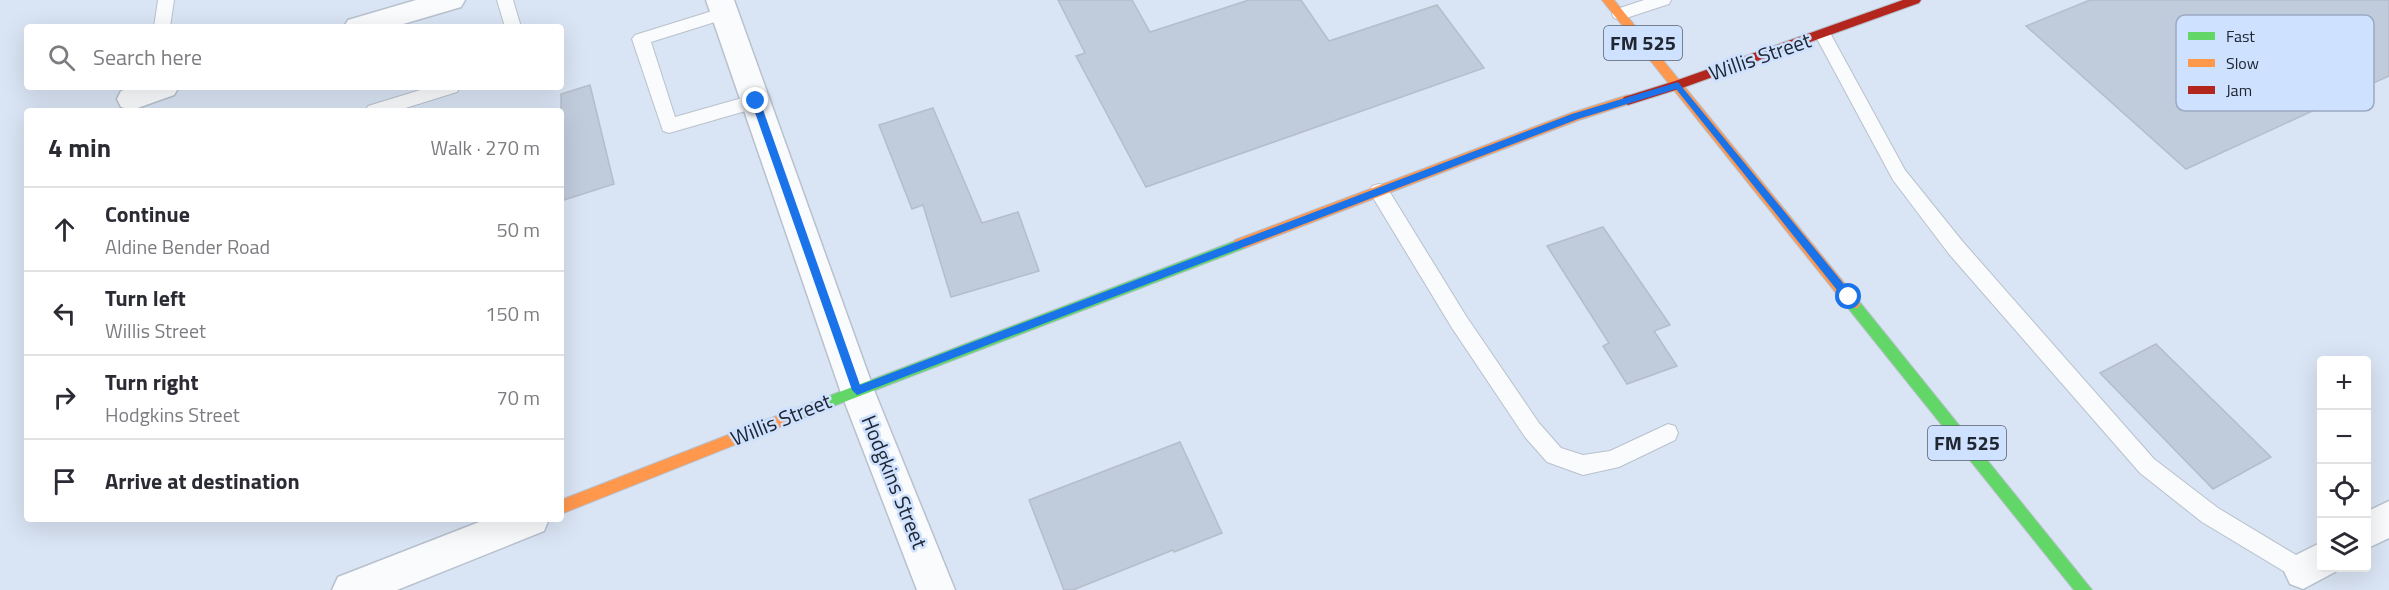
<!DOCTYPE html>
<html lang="en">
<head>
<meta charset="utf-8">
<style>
  body { margin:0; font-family:"Titillium Web",sans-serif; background:#f2f2f3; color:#2b2b33 }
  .controls { position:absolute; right:18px; bottom:18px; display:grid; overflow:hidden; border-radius:6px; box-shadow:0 6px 24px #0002 }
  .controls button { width:54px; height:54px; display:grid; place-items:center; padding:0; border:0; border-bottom:2px solid #e1e1e2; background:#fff; color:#2b2b33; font:30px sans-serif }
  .stop { position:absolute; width:18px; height:18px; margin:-14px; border:4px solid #1a73e8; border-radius:50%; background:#fff }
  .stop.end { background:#1a73e8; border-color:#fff; box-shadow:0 2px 6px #0008 }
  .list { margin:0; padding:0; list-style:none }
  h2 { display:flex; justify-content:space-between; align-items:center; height:78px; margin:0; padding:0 24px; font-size:26px }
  h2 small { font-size:20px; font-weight:400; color:#7c7c81 }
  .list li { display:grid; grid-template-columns:39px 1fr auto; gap:18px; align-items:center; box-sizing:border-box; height:84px; padding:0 24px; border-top:2px solid #e1e1e2 }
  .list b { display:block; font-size:22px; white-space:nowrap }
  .list p { margin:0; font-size:20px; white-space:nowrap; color:#7c7c81 }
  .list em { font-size:20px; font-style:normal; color:#7c7c81 }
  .icon { flex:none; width:33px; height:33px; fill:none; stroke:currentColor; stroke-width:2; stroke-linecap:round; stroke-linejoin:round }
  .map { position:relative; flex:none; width:2389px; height:590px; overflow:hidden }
  .search { position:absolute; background:#fff; box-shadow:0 6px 24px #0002; left:24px; top:24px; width:540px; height:66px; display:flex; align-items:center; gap:15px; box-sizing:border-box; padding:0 21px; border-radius:6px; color:#7c7c81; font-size:22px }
  .panel { position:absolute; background:#fff; box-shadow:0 6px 24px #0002; left:24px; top:108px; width:540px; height:414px; border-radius:6px }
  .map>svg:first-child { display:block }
</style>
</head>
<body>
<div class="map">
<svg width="2389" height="590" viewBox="0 0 2389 590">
  <rect width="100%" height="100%" fill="#d9e4f4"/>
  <g fill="#c0cbdc" stroke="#b5bdc9" stroke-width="1.5">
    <polygon points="1058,0 1132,0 1150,32 1249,0 1301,0 1329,41 1437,5 1484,68 1146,187 1076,56 1085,53"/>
    <polygon points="2090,0 2389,0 2389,76 2186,169 2026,26"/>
    <polygon points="590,85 614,184 561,201 561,94"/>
    <polygon points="933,108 982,223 1018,212 1039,271 951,297 923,205 912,209 879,125"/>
    <polygon points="1603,227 1670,325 1654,331 1677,366 1627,384 1603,346 1609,343 1547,246"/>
    <polygon points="2156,344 2271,457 2213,489 2100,373"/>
    <polygon points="1180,442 1222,533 1174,552 1173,550 1073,590 1064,590 1029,500"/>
  </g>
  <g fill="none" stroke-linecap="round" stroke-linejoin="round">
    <defs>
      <g id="lane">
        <polygon points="158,0 174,0 170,27 154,27"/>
        <polygon points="497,0 513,0 521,27 505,27"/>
        <polygon points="1644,0 1671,0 1669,4 1620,20 1614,18 1612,14 1614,10"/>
        <polygon points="725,7 731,9 733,13 731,17 651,42 675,117 756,94 762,96 765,101 762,106 756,108 669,133 663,131 632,39 635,35"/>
        <polygon points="1823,29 1829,31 1905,170 1963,242 2154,459 2218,508 2311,564 2314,571 2311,578 2303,582 2295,578 2202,522 2140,473 1949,254 1893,180 1815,35 1817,31"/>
        <polygon points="430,87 460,87 457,92 396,111 365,111 368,106"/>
        <polygon points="1379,184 1386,186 1466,316 1539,423 1561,448 1583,455 1610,451 1668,424 1675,426 1678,433 1675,440 1619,467 1583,475 1547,462 1525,437 1452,328 1372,196 1370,191 1372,186"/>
      </g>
      <g id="street">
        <polygon points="416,0 465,0 461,7 393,27 344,27 348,20"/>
        <polygon points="706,0 734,0 874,390 955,590 917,590 840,390"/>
        <polygon points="132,87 179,87 174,95 132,110 121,107 117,99 121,91"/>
        <polygon points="2389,501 2389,538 2366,549 2366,512"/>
        <polygon points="487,519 549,519 544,531 397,590 332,590 338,577"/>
        <polygon points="2322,542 2322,568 2337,568 2335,572 2303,589 2290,584 2284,571 2290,558"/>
      </g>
      <g id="fast">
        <polygon points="1240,239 1245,240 1247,244 1245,248 792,422 787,420 785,416 787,412"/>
        <polygon points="1853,298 1858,300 2092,590 2074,590 1848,308 1846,304 1848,300"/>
      </g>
      <g id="slow">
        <polygon points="1602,0 1614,0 1858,300 1860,304 1858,308 1848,308"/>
        <polygon points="1628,95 1632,97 1634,100 1632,103 1579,120 1245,248 1235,248 1233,244 1235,240 1571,113"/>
        <polygon points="792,410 797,412 799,416 797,420 561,514 561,500"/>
      </g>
      <polygon id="jam" points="1903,0 1921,0 1919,3 1682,88 1628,105 1622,100 1624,97 1675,81"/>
    </defs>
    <use href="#lane" stroke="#b8c1cd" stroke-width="2"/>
    <use href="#street" stroke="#b8c1cd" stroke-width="3"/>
    <use href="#fast" stroke="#b8c1cd" stroke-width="2"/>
    <use href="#slow" stroke="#b8c1cd" stroke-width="2"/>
    <use href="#jam" stroke="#b8c1cd" stroke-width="2"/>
    <use href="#lane" fill="#f9fbfd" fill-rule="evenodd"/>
    <use href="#street" fill="#f9fbfd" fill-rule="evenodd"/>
    <use href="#fast" fill="#63d668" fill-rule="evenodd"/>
    <use href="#slow" fill="#ff974d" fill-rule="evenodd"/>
    <use href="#jam" fill="#b3261e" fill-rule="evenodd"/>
  </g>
  <polygon fill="#1a73e8" points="1678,82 1852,294 1852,300 1845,300 1676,89 1578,119 857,395 852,390 751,101 756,98 760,101 860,385 1572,114"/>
  <g text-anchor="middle" stroke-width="5" stroke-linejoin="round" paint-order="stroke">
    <g fill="#cee1ff" stroke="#545f70" stroke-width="1.5">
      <rect x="1604" y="26" width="78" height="34" rx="4.5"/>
      <rect x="1928" y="426" width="78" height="34" rx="4.5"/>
    </g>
    <g font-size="20" font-weight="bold" fill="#202732">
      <text x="1643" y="50">FM 525</text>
      <text x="1967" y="450">FM 525</text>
    </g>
    <g font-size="21" fill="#202732" stroke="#cee1ff">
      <text transform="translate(1760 57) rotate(-19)" y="7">Willis Street</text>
      <text transform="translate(781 420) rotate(-22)" y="7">Willis Street</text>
      <text transform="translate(894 482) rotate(68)" y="7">Hodgkins Street</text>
    </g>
  </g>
  <rect x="2176" y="15" width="198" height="96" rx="9" fill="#cee1ff" stroke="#9aa9c2" stroke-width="1.5"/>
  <rect x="2188" y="32" width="27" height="8" fill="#63d668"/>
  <rect x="2188" y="59" width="27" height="8" fill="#ff974d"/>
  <rect x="2188" y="86" width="27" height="8" fill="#b3261e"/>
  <g font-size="16" fill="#202732">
    <text x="2226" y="42">Fast</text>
    <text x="2226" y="69">Slow</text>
    <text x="2226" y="96">Jam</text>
  </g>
</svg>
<div class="controls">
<button>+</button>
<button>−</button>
<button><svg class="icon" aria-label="locate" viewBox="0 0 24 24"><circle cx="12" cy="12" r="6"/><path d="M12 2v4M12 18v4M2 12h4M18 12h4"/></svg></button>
<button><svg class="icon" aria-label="layers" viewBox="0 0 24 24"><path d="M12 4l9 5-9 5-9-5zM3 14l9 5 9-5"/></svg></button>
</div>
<div class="stop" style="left:1849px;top:297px"></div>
<div class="stop end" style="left:756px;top:101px"></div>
<div class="search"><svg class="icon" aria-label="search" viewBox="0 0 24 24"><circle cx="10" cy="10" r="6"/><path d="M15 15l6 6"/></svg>Search here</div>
<section class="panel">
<h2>4 min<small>Walk · 270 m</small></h2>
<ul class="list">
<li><svg class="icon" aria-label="ahead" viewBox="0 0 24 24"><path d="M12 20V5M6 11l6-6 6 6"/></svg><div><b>Continue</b><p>Aldine Bender Road</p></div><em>50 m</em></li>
<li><svg class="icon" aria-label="left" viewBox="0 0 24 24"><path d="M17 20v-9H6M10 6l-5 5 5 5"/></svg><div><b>Turn left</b><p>Willis Street</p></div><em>150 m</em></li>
<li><svg class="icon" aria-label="right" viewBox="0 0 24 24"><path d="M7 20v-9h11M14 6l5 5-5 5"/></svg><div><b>Turn right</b><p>Hodgkins Street</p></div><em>70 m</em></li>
<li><svg class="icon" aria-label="arrive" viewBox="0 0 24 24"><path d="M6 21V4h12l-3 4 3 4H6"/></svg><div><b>Arrive at destination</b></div></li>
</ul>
</section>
</div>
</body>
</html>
